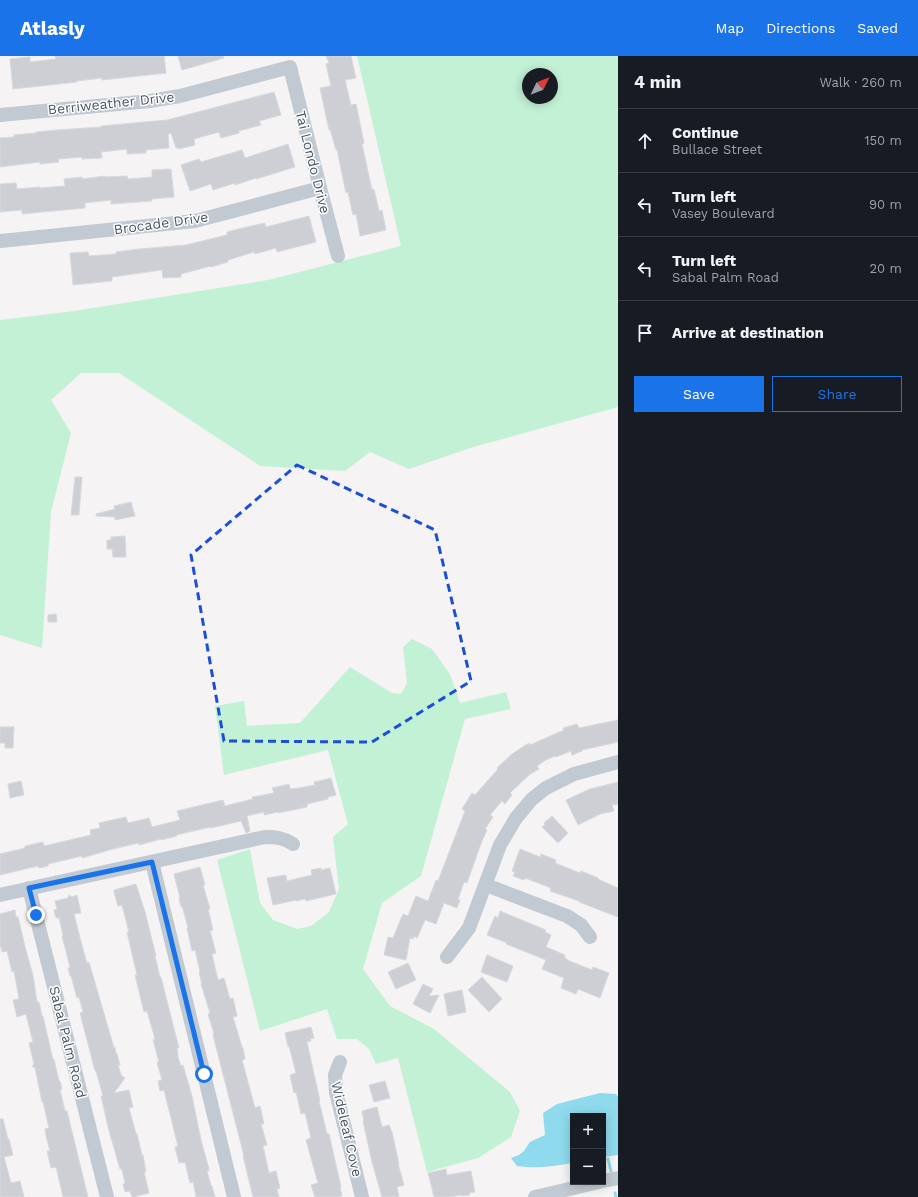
<!DOCTYPE html>
<html lang="en">
<head>
<meta charset="utf-8">
<style>
  body { margin:0; font-family:"Work Sans",sans-serif; background:#242831; color:#f1f3f6 }
  .controls { position:absolute; right:12px; bottom:12px; display:grid; overflow:hidden; border-radius:0px; box-shadow:0 2px 10px #0003 }
  .controls button { width:36px; height:36px; display:grid; place-items:center; padding:0; border:0; border-bottom:1px solid #363941; background:#171b24; color:#f1f3f6; font:20px sans-serif }
  .compass { position:absolute; left:522px; top:12px; width:36px; height:36px; border-radius:50%; background:#171b24; box-shadow:0 2px 10px #0003; rotate:47deg }
  .stop { position:absolute; width:12px; height:12px; margin:-9px; border:3px solid #1a73e8; border-radius:50%; background:#fff }
  .stop.end { background:#1a73e8; border-color:#fff; box-shadow:0 1px 4px #0008 }
  .list { margin:0; padding:0; list-style:none }
  h2 { display:flex; justify-content:space-between; align-items:center; height:52px; margin:0; padding:0 16px; font-size:17px }
  h2 small { font-size:13px; font-weight:400; color:#9ea1a6 }
  .list li { display:grid; grid-template-columns:26px 1fr auto; gap:12px; align-items:center; box-sizing:border-box; height:64px; padding:0 16px; border-top:1px solid #363941 }
  .list b { display:block; font-size:15px; white-space:nowrap }
  .list p { margin:0; font-size:13px; white-space:nowrap; color:#9ea1a6 }
  .list em { font-size:13px; font-style:normal; color:#9ea1a6 }
  .actions { display:flex; gap:8px; padding:12px 16px }
  .actions a { flex:1; padding:9px 0; border:1px solid #1a73e8; border-radius:0px; text-align:center; font-size:14px; color:#1a73e8 }
  .actions .main { background:#1a73e8; color:#fff }
  .icon { flex:none; width:22px; height:22px; fill:none; stroke:currentColor; stroke-width:2; stroke-linecap:round; stroke-linejoin:round }
  .map { position:relative; flex:none; width:618px; height:1141px; overflow:hidden }
  header { display:flex; align-items:center; gap:24px; box-sizing:border-box; height:56px; padding:0 20px; background:#1a73e8; color:#fff }
  header strong { font-size:19px }
  nav { display:flex; gap:22px; margin-inline-start:auto; font-size:14px }
  main { display:flex }
  aside { flex:1; background:#171b24 }
  .map>svg:first-child { display:block }
</style>
</head>
<body>
<header>
<strong>Atlasly</strong>
<nav><a>Map</a><a>Directions</a><a>Saved</a></nav>
</header>
<main>
<div class="map">
<svg width="618" height="1141" viewBox="0 0 618 1141">
  <rect width="100%" height="100%" fill="#f5f3f3"/>
  <g fill="#c3f1d5" fill-rule="evenodd">
    <path d="M357,0h261v351l-148,41 -61,21 -39,-17 -25,19 -85,-5 -141,-93h-38l-30,27 20,33 -20,79 -9,136 -42,-13v-315l74,-9 194,-31 133,-34zM528,18h24v24h-24z"/>
    <polygon points="412,583 432,593 450,618 460,647 506,636 511,653 465,663 421,820 382,847 363,913 390,950 434,973 510,1036 520,1055 511,1081 478,1102 427,1116 398,1002 376,1008 369,993 357,983 337,983 327,953 260,975 217,804 250,793 260,847 273,864 297,873 311,870 329,856 339,833 333,781 348,768 328,694 224,719 215,650 244,645 247,670 300,667 350,611 392,637 401,638 407,627 403,591"/>
  </g>
  <path fill="#90daee" d="M600,1037l16,1 2,3v58l-15,2v-41h-30v47c-19,3 -37,6 -56,3l-6,-8 8,-3 5,-4 6,-9 15,-7 -2,-22 14,-9z"/>
  <g fill="none" stroke-linecap="round" stroke-linejoin="round">
    <g stroke="#90daee" stroke-width="3">
      <polyline points="608,1103 611,1115"/>
      <polyline points="615,1137 616,1141"/>
    </g>
  </g>
  <g fill="#cdcfd5" stroke="#d7d9de">
    <polygon points="55,0 164,0 166,17 102,24 102,22 77,25 77,26 13,33 10,3 30,1 30,6 56,3"/>
    <polygon points="178,0 223,0 224,2 182,14"/>
    <polygon points="326,0 351,0 356,22 345,24 351,49 356,48 360,67 364,87 362,88 372,134 374,133 379,155 382,154 386,174 360,180 356,158 353,159 348,136 346,137 337,94 336,94 330,73 329,74 320,32 331,30 326,8 329,7"/>
    <polygon points="274,36 281,59 259,65 261,69 239,75 239,77 221,82 219,76 194,83 195,89 179,93 179,92 176,92 171,77 168,78 169,92 146,94 146,97 127,98 127,93 101,96 102,102 82,103 82,101 58,103 59,106 40,108 40,106 0,111 0,82 14,81 14,79 36,77 36,76 57,74 101,71 101,70 167,64"/>
    <polygon points="288,88 295,111 256,123 256,122 235,129 235,127 213,134 211,128 190,135 181,109 199,103 201,106 242,94 245,102"/>
    <polygon points="171,113 174,141 152,143 152,145 111,148 111,144 85,147 85,152 42,156 22,158 22,154 0,156 0,128 16,127 17,133 40,131 40,132 65,130 64,123 82,121 82,123 105,120 105,121 127,120 128,123 152,121 152,114"/>
    <polygon points="309,160 316,186 277,196 276,192 255,198 254,196 228,204 228,206 211,211 211,210 181,218 181,221 163,222 162,214 112,221 112,225 73,229 70,197 88,196 89,200 116,198 116,196 139,193 186,189 227,179 227,176 242,172 265,167 266,171"/>
    <polygon points="75,421 82,421 79,459 71,459"/>
    <polygon points="131,446 135,460 115,464 115,461 96,460 96,458 115,453 114,450"/>
    <polygon points="125,480 126,501 113,501 112,493 107,493 107,484 111,484 111,481"/>
    <polygon points="56,558 57,566 48,566 48,559"/>
    <polygon points="618,664 618,686 582,694 582,695 572,699 571,695 556,701 555,700 546,704 537,710 539,713 529,719 510,737 512,739 505,748 502,745 490,759 493,761 485,773 487,774 483,783 483,782 467,827 464,826 458,843 460,844 457,852 444,847 436,868 425,864 417,882 414,880 413,883 410,882 406,904 384,899 388,881 393,882 403,858 408,860 416,840 428,845 436,824 438,825 465,755 462,753 472,737 475,739 498,713 497,712 512,698 529,687 530,689 564,674 563,672 577,668 579,672"/>
    <polygon points="0,671 14,671 13,692 5,692 5,687 0,687"/>
    <polygon points="331,722 336,739 328,741 328,743 307,748 307,751 278,757 278,756 264,759 264,756 247,760 250,775 246,777 241,765 211,772 211,771 176,779 177,780 161,784 161,783 139,789 139,787 113,793 82,802 82,800 48,808 48,810 39,812 38,810 0,819 0,798 25,792 25,790 43,786 44,790 91,779 90,774 100,772 99,767 126,761 128,767 149,762 152,771 180,764 177,755 223,744 225,750 253,743 252,741 274,737 272,732 289,728 290,733 299,732 315,729 314,726"/>
    <polygon points="21,725 24,739 10,742 8,728"/>
    <polygon points="618,726 618,748 612,749 614,755 600,758 578,769 566,744 590,733"/>
    <polygon points="552,760 568,777 558,787 542,771 545,769 544,767"/>
    <polygon points="520,793 540,801 541,798 556,804 555,807 580,817 581,815 598,822 598,823 618,832 618,861 579,846 579,845 550,835 551,832 525,822 524,824 513,820 515,816 512,815"/>
    <polygon points="200,811 205,829 203,829 210,853 208,853 213,874 210,875 216,897 212,898 218,924 224,922 230,943 233,942 237,960 233,961 242,991 243,992 245,1003 242,1004 255,1052 260,1050 264,1068 261,1068 267,1089 263,1090 269,1117 276,1115 280,1132 277,1133 279,1141 253,1141 243,1100 244,1100 213,979 214,978 208,958 210,957 201,928 202,928 199,916 200,915 195,894 192,895 187,872 188,871 182,850 181,851 179,842 180,842 174,818"/>
    <polygon points="321,812 321,814 330,812 336,838 306,845 305,843 296,845 296,844 273,849 267,822 286,819 287,825 312,819 311,814"/>
    <polygon points="136,828 145,856 156,900 155,900 160,921 161,921 163,929 179,992 177,992 178,1001 181,1010 183,1009 192,1040 201,1084 209,1113 209,1115 207,1115 211,1130 212,1130 215,1141 196,1141 193,1126 190,1127 185,1106 179,1107 175,1091 178,1090 164,1034 160,1035 158,1025 162,1024 157,1006 159,1006 153,984 155,983 147,955 144,956 135,919 137,919 127,876 129,876 122,849 118,850 114,836 114,834"/>
    <polygon points="69,839 72,841 77,839 81,857 74,858 81,886 87,907 89,906 114,992 115,991 116,997 117,998 120,1009 118,1009 121,1019 125,1022 114,1037 129,1034 133,1051 129,1052 136,1078 137,1078 142,1099 143,1099 146,1116 144,1116 149,1137 133,1141 132,1141 130,1135 125,1136 123,1128 125,1127 122,1113 120,1113 108,1071 101,1040 103,1040 96,1015 95,1015 80,957 83,956 79,941 77,942 71,920 70,920 68,912 70,911 62,880 63,879 59,862 56,862 54,854 57,853 55,845 68,842"/>
    <polygon points="15,854 16,861 18,861 23,882 25,891 33,919 37,946 39,946 42,960 43,960 53,1004 54,1003 59,1025 60,1025 62,1033 60,1034 65,1055 67,1055 88,1141 63,1141 56,1111 51,1112 47,1095 50,1095 46,1080 45,1073 49,1072 43,1046 42,1046 35,1012 32,1010 34,1008 29,987 33,986 26,958 17,961 13,944 19,943 14,915 12,916 7,895 2,896 1,891 0,891 0,858"/>
    <polygon points="500,855 546,874 545,876 551,879 546,891 565,899 564,901 567,903 567,904 592,914 593,911 609,917 600,942 578,933 576,938 561,932 564,922 542,913 546,904 506,888 507,887 487,879 495,860 498,862"/>
    <polygon points="487,899 513,910 507,926 481,916"/>
    <polygon points="408,907 416,924 396,933 388,916"/>
    <polygon points="482,921 502,943 489,956 468,934"/>
    <polygon points="423,928 433,933 429,940 439,939 430,957 413,948"/>
    <polygon points="462,934 466,956 448,960 444,938"/>
    <polygon points="311,971 314,982 310,983 311,985 307,986 320,1045 319,1046 321,1053 327,1078 329,1078 341,1131 340,1131 342,1140 337,1141 315,1141 311,1129 318,1127 306,1084 311,1082 305,1057 301,1058 296,1036 294,1037 290,1019 296,1017 289,990 288,991 285,977"/>
    <polygon points="385,1025 390,1042 374,1046 369,1029"/>
    <polygon points="377,1051 382,1071 389,1069 392,1076 399,1108 398,1108 404,1129 397,1131 399,1141 382,1141 372,1106 363,1065 364,1065 362,1056 363,1056 362,1055"/>
    <polygon points="0,1063 3,1063 8,1083 9,1083 13,1099 4,1101 11,1127 20,1125 24,1141 0,1141"/>
    <polygon points="446,1113 447,1119 471,1115 475,1136 469,1137 470,1139 462,1140 461,1139 449,1141 434,1141 428,1117"/>
  </g>
  <g fill="none" stroke-linecap="round" stroke-linejoin="round">
    <g stroke="#c1cad2" stroke-width="14">
      <polyline points="0,59 150,45 180,40 290,11 320,132 338,200"/>
      <polyline points="0,185 195,165 320,132"/>
      <polyline points="152,806 234,1141"/>
      <polyline points="486,829 567,860 581,869 590,881"/>
      <polyline points="29,832 107,1141"/>
      <path d="M0,839l265,-58c11,0 19,1 28,7"/>
      <polyline points="447,901 469,872 500,789 516,762 532,743 546,732 574,718 618,706"/>
      <polyline points="340,1006 335,1019 336,1036 362,1141"/>
      <polyline points="603,1125 618,1122"/>
      <polyline points="535,1141 599,1126"/>
    </g>
  </g>
  <g fill="none" stroke-linecap="round" stroke-linejoin="round">
    <polyline stroke="#1a73e8" stroke-width="5" points="36,859 29,832 152,806 204,1018"/>
  </g>
  <path fill="none" stroke="#1d4ed8" stroke-width="3" stroke-dasharray="8 5" stroke-linejoin="round" d="M297,409l138,65 36,151 -99,61 -148,-1 -33,-186z"/>
  <g text-anchor="middle" stroke-width="3" stroke-linejoin="round" paint-order="stroke">
    <g font-size="14" fill="#4a5661" stroke="#fff">
      <text transform="translate(111 47) rotate(-6)" y="5">Berriweather Drive</text>
      <text transform="translate(313 106) rotate(76)" y="5">Tai Londo Drive</text>
      <text transform="translate(161 167) rotate(-8)" y="5">Brocade Drive</text>
      <text transform="translate(68 986) rotate(76)" y="5">Sabal Palm Road</text>
      <text transform="translate(347 1073) rotate(77)" y="5">Wideleaf Cove</text>
    </g>
  </g>
</svg>
<div class="controls">
<button>+</button>
<button>−</button>
</div>
<svg class="compass" viewBox="-18 -18 36 36"><path d="M0-13l5 13h-10z" fill="#e53935"/><path d="M0 13l5-13h-10z" fill="#9ea1a6"/></svg>
<div class="stop" style="left:204px;top:1018px"></div>
<div class="stop end" style="left:36px;top:859px"></div>
</div>
<aside>
<h2>4 min<small>Walk · 260 m</small></h2>
<ul class="list">
<li><svg class="icon" aria-label="ahead" viewBox="0 0 24 24"><path d="M12 20V5M6 11l6-6 6 6"/></svg><div><b>Continue</b><p>Bullace Street</p></div><em>150 m</em></li>
<li><svg class="icon" aria-label="left" viewBox="0 0 24 24"><path d="M17 20v-9H6M10 6l-5 5 5 5"/></svg><div><b>Turn left</b><p>Vasey Boulevard</p></div><em>90 m</em></li>
<li><svg class="icon" aria-label="left" viewBox="0 0 24 24"><path d="M17 20v-9H6M10 6l-5 5 5 5"/></svg><div><b>Turn left</b><p>Sabal Palm Road</p></div><em>20 m</em></li>
<li><svg class="icon" aria-label="arrive" viewBox="0 0 24 24"><path d="M6 21V4h12l-3 4 3 4H6"/></svg><div><b>Arrive at destination</b></div></li>
</ul>
<div class="actions"><a class="main">Save</a><a>Share</a></div>
</aside>
</main>
</body>
</html>
